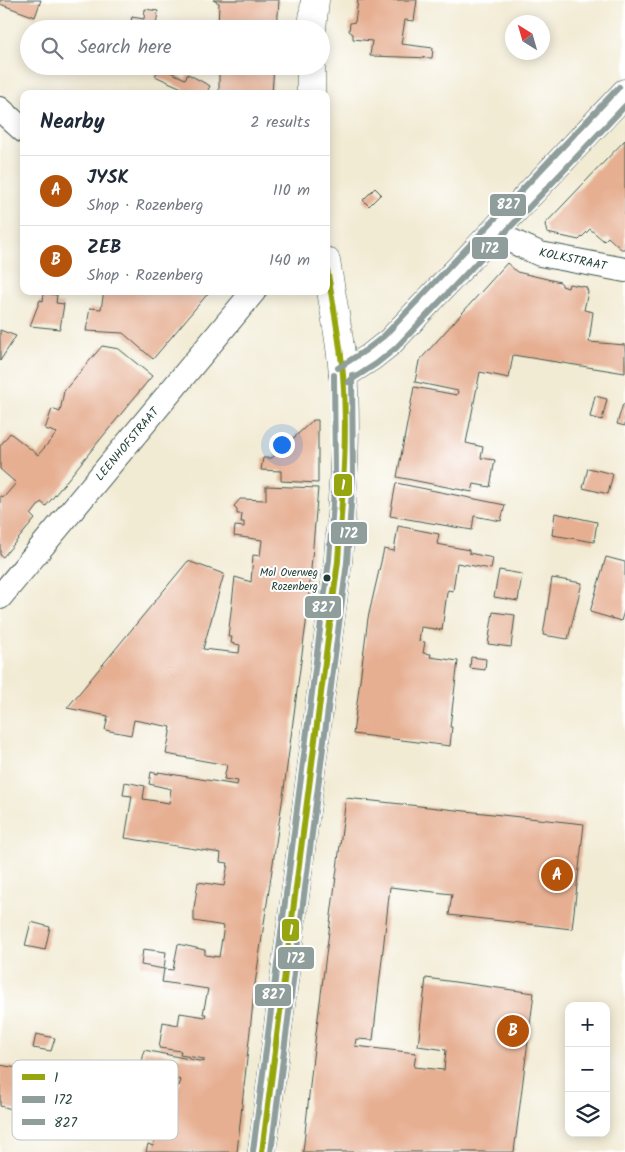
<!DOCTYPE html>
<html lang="en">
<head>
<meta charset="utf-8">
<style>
  body { margin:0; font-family:Kalam,sans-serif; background:#f6f6f7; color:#1f2937 }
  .controls { position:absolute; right:15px; bottom:15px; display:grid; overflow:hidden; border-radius:10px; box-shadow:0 2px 12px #0003 }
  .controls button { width:45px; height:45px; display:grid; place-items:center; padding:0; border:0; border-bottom:1px solid #e0e1e3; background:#fff; color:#1f2937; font:25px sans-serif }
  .compass { position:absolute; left:505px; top:15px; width:45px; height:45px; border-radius:50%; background:#fff; box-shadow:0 2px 12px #0003; rotate:323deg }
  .you { position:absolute; left:281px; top:444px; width:18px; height:18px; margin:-12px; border:4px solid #fff; border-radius:50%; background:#1a73e8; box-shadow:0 0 0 8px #1a73e833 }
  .badge { display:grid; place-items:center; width:32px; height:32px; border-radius:50%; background:#b45309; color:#fff; font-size:16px; font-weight:700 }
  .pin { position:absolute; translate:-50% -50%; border:2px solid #fff; box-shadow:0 1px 5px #0006 }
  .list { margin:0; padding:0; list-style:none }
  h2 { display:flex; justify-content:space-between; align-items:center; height:65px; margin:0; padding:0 20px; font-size:21px }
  h2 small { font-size:16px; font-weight:400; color:#747a83 }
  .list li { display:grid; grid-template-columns:32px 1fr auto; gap:15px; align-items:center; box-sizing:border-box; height:70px; padding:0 20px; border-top:1px solid #e0e1e3 }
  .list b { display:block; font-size:19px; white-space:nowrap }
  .list p { margin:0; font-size:16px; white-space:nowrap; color:#747a83 }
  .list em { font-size:16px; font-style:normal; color:#747a83 }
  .icon { flex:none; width:28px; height:28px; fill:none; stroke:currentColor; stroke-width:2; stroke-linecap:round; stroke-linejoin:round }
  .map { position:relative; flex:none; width:625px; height:1152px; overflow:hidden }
  .search { position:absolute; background:#fff; box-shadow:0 2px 12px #0003; left:20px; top:20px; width:310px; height:55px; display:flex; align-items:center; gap:12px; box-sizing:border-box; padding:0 18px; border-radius:28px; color:#747a83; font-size:19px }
  .panel { position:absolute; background:#fff; box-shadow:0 2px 12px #0003; left:20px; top:90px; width:310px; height:205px; border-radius:10px }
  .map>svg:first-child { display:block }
</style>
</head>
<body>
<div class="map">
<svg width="625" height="1152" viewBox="0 0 625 1152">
  <rect width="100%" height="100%" fill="#fff"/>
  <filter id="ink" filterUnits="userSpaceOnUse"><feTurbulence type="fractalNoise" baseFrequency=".02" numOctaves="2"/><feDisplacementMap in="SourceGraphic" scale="10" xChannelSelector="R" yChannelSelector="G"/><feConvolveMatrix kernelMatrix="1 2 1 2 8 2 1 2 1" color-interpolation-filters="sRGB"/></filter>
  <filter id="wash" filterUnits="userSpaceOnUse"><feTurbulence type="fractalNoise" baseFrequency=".0096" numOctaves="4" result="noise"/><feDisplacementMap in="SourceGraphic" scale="20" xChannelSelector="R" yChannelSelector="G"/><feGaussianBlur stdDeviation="1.12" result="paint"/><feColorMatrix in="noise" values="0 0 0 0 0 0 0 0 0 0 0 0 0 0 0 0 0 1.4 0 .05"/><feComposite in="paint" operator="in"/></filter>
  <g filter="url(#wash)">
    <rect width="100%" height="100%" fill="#f2ebd4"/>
    <g id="blocks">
      <g fill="#e6af92">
        <polygon points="0,0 41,0 35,17 0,4"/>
        <polygon points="213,0 279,0 277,29 218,29 219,3"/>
        <polygon points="358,0 417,0 414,21 405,20 401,44 433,48 432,58 370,56 372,41 353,39 353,34 349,31 350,23 355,22"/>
        <polygon points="145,9 158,11 156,27 160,29 137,29 130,26 132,17 144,19"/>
        <polygon points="187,66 274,66 272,94 219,92 219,73 202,72"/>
        <polygon points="160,67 185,79 188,74 210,86 206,94 195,94 155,76"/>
        <polygon points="625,140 625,249 621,249 608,237 604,241 590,229 579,240 547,233 545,224"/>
        <polygon points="375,188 381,194 369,206 363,200"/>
        <polygon points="507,263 517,272 560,282 562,284 562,286 568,288 569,284 586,287 588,292 584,310 593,312 589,342 625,345 625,373 513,355 509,378 480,372 466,443 483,447 481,458 495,460 490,487 474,484 472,492 397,477 414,387 457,395 458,391 415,382 419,361"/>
        <polygon points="104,291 210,291 153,359 123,333 86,331 90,308 101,309"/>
        <polygon points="44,293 57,295 56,303 64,304 60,329 30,326 40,300 43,301"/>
        <polygon points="0,330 16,336 0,361"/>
        <polygon points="102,346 119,349 152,376 46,506 41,502 31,515 35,519 3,557 0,555 0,496 4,497 16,483 0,469 0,446 10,433 38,455 57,433 45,429 52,409 60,412 64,391"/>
        <polygon points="595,396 607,399 602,420 590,417"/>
        <polygon points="623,404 625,404 625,426 617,424"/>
        <polygon points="313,420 318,420 318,483 281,481 281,471 261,470 263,458 272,458"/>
        <polygon points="588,468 613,474 608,494 583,488"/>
        <polygon points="396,483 505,505 501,521 474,516 472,530 390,516"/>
        <polygon points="266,486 318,488 307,616 284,789 255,984 237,1152 146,1152 148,1144 153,1146 160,1120 150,1117 152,1093 150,1093 153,1079 179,1086 181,1080 141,1071 144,1050 204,1062 204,1059 180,1055 181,1051 159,1048 163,1022 178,1025 180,1013 205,1017 206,1014 203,1014 208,989 162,982 164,969 173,970 178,944 205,950 205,955 219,957 224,926 194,921 194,908 198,882 224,886 228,863 220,862 221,853 125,838 132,796 123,795 125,782 145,786 143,799 169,803 171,789 149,784 151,772 158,774 158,772 237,785 238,781 224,779 227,765 166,754 171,727 134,720 131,735 105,730 108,716 67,708 188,561 224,574 203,649 239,653 240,645 231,643 232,637 228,637 235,577 251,582 253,555 260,556 262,540 234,536 235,526 244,527 244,522 241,522 242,514 237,514 237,509 234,506 240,499 266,500"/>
        <polygon points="555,513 597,522 594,542 552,535"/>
        <polygon points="398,526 439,534 437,544 469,550 469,553 493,558 491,569 457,563 453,591 448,590 447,592 442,630 421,627 419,641 425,642 423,653 431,654 430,657 458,661 450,727 452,727 450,746 353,734 368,618 384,549 394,551"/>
        <polygon points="606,557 625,562 625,608 621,621 590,612"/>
        <polygon points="499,570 522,574 518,601 494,597"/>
        <polygon points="552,578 582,583 568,639 543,635"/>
        <polygon points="493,612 515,615 511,647 488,644"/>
        <polygon points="471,657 486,659 485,670 470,668"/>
        <polygon points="346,798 584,824 572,929 449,915 452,894 390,887 373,1040 356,1039 355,1046 416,1053 414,1067 444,1070 446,1050 418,1046 426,978 534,993 514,1152 303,1152 313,1057"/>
        <polygon points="31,922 50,927 45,950 25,946"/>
        <polygon points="143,949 166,952 164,969 141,965"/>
        <polygon points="36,1034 55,1038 51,1051 33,1048"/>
        <polygon points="0,1065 45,1073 36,1115 0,1106"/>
      </g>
    </g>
  </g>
  <g filter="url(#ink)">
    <use href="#blocks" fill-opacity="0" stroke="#3f574c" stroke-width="1"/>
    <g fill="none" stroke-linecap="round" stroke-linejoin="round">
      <defs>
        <g id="minor">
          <polyline points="0,109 24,131"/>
          <polyline points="494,233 540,254 625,270"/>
          <polyline points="0,597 254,291"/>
        </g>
        <polyline id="tertiary" points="343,375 371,357 390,342 625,93"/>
        <g id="secondary">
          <polyline points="312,29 315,0"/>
          <polyline points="311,94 311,66"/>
          <path d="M262,1152l76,-591c4,-62 10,-125 5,-187 -3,-38 -11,-75 -17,-113"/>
        </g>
      </defs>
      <use href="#minor" stroke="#3f574c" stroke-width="26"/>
      <use href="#tertiary" stroke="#3f574c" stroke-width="29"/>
      <use href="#secondary" stroke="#3f574c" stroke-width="29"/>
      <use href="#minor" stroke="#fff" stroke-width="24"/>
      <use href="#tertiary" stroke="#fff" stroke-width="28"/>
      <use href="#secondary" stroke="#fff" stroke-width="28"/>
      <defs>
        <path id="bus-1" d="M262,1152l76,-591c4,-62 10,-124 5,-186 -3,-38 -11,-75 -17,-112"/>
        <g id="bus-2">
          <polyline points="348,382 376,364 396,348 625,106"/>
          <polyline points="271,1152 347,562 353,475 352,375"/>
        </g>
        <g id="bus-3">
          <polyline points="338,368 366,350 384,336 619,87"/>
          <polyline points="253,1151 329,560 335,475 334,375"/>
        </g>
      </defs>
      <use href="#bus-1" stroke="#fff" stroke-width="10"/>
      <use href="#bus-2" stroke="#fff" stroke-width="10"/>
      <use href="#bus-3" stroke="#fff" stroke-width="10"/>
      <use href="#bus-1" stroke="#95a610" stroke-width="6"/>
      <use href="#bus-2" stroke="#8f9e9a" stroke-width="6"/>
      <use href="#bus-3" stroke="#8f9e9a" stroke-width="6"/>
    </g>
  </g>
  <circle fill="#1f3d34" stroke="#fff" stroke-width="2" cx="327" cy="578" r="4.5"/>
  <g text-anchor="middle" stroke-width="4" stroke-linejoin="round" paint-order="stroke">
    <g font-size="11" fill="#1f3d34" stroke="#fff" text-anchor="end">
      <text x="318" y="576">Mol Overweg<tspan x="318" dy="14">Rozenberg</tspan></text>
    </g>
    <g font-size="12" fill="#1f3d34" stroke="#fff">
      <text transform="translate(573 259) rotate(12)" y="4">KOLKSTRAAT</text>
      <text transform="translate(127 444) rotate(-50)" y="4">LEENHOFSTRAAT</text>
    </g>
  </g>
  <rect x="12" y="1060" width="166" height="80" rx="8" fill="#fff" stroke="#bcc5c2" stroke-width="1"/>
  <rect x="22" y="1074" width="23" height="6" fill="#95a610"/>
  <rect x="22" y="1096" width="23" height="7" fill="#8f9e9a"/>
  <rect x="22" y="1119" width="23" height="6" fill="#8f9e9a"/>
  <g font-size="14" fill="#1f3d34">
    <text x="54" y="1082">1</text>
    <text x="54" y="1104">172</text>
    <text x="54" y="1127">827</text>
  </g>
  <g stroke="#fff" stroke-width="2">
    <rect x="489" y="193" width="38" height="24" rx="5" fill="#8f9e9a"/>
    <rect x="471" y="236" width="38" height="24" rx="5" fill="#8f9e9a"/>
    <rect x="333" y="473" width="20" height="24" rx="5" fill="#95a610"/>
    <rect x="330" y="521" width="38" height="24" rx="5" fill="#8f9e9a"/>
    <rect x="304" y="595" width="38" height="24" rx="5" fill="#8f9e9a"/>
    <rect x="281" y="918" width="19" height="24" rx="5" fill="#95a610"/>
    <rect x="277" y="946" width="38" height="24" rx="5" fill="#8f9e9a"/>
    <rect x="254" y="983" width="38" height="24" rx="5" fill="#8f9e9a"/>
  </g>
  <g font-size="14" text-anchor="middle" font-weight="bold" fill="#fff">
    <text x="508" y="209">827</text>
    <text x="490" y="253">172</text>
    <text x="343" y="490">1</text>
    <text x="349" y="538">172</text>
    <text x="323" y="612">827</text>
    <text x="291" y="935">1</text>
    <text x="296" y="963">172</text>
    <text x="273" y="999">827</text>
  </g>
</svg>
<div class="controls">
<button>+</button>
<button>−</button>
<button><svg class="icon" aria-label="layers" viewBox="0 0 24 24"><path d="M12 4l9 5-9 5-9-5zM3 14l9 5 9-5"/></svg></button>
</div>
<svg class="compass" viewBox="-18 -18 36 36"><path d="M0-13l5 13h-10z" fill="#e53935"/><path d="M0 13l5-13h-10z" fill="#747a83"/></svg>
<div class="you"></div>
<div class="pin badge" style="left:557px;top:875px">A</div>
<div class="pin badge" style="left:513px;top:1031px">B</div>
<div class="search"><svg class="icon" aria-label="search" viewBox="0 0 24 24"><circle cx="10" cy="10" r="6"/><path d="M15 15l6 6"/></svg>Search here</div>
<section class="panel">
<h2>Nearby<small>2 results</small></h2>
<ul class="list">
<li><span class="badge">A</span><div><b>JYSK</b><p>Shop · Rozenberg</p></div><em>110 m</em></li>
<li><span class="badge">B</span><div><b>ZEB</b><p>Shop · Rozenberg</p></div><em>140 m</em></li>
</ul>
</section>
</div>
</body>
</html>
